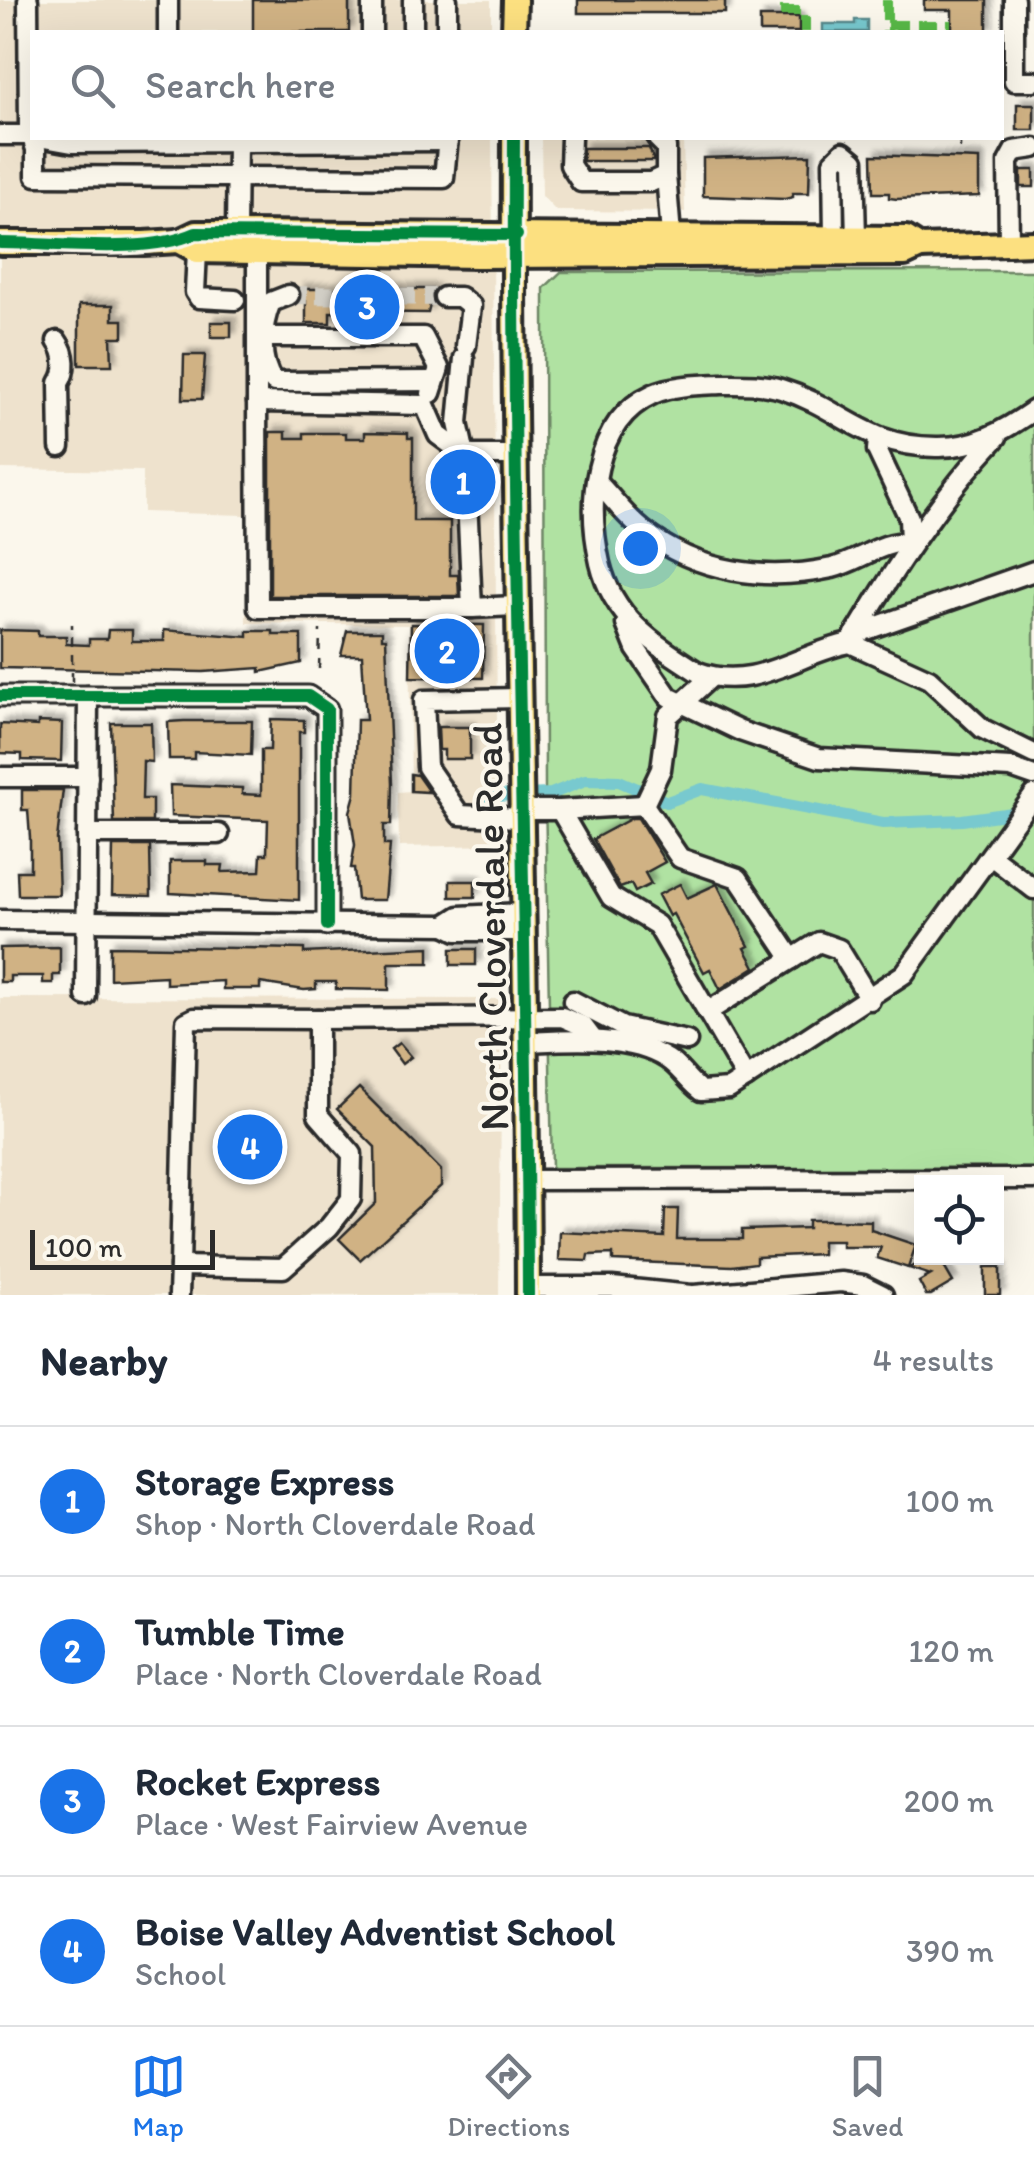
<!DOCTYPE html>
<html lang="en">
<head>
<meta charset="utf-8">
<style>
  body { margin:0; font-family:Itim,sans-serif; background:#f6f6f7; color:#1f2937 }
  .controls { position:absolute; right:30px; bottom:30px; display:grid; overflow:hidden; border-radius:0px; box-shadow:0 10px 40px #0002 }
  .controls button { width:90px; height:90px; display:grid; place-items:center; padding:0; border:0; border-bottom:2px solid #e0e1e3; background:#fff; color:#1f2937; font:50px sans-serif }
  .scale { position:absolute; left:30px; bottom:25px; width:185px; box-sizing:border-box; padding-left:10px; border:5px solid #2b2b2b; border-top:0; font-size:28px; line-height:35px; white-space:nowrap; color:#2b2b2b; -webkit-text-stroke:8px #fbf7ec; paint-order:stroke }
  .you { position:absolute; left:640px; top:548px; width:35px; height:35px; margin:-25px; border:8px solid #fff; border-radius:50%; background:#1a73e8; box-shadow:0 0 0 15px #1a73e833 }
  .badge { display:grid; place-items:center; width:65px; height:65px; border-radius:50%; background:#1a73e8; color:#fff; font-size:32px; font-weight:700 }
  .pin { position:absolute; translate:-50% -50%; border:5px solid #fff; box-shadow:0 2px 10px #0006 }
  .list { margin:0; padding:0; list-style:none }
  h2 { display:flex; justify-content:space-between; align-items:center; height:130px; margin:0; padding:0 40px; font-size:42px }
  h2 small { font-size:32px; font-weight:400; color:#747a83 }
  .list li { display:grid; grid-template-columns:65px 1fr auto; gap:30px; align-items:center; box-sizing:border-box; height:150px; padding:0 40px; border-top:2px solid #e0e1e3 }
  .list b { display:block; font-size:38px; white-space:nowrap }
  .list p { margin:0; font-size:32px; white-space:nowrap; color:#747a83 }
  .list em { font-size:32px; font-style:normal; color:#747a83 }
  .icon { flex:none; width:55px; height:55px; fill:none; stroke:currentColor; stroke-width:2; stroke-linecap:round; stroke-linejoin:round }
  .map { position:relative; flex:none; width:1034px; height:1295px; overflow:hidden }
  .search { position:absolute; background:#fff; box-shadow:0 10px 40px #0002; left:30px; right:30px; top:30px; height:110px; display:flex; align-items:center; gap:25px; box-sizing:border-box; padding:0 35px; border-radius:0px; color:#747a83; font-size:38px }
  .sheet { height:730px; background:#fff }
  nav { display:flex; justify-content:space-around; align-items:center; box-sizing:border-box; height:140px; border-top:2px solid #e0e1e3; background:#fff; font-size:28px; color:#747a83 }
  nav a { display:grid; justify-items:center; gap:5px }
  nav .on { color:#1a73e8 }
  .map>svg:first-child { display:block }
</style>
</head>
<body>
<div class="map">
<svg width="1034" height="1295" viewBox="0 0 1034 1295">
  <defs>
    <filter id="shadow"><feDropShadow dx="5" dy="-5" stdDeviation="2.5" flood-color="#0004"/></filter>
  </defs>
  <rect width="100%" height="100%" fill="#fbf7ec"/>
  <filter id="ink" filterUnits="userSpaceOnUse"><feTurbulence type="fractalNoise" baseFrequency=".01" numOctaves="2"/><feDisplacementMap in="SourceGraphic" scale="20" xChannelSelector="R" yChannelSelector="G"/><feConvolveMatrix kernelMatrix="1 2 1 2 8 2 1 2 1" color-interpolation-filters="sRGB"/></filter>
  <g filter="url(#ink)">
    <g fill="#eee2cd">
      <polygon points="0,0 491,0 491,32 32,32 32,138 492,138 498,845 399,847 398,792 411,791 409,625 246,623 245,515 143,512 143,471 0,469"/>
      <polygon points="541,138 683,138 685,212 556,211 542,196"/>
      <polygon points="0,998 502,999 499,1295 0,1295"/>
    </g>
    <polygon fill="#b0e2a2" stroke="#6e8666" stroke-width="2.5" points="1034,271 1034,1168 552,1168 545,791 544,288 561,272"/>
    <polygon fill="#78c9cf" stroke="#598a8d" stroke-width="2.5" points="855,20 867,20 867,32 823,32 823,24 855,24"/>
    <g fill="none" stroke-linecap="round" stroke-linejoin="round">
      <polyline stroke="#78c9cf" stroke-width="12" points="487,796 551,794 585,780 619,781 667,802 702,789 883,823 962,820 1027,811"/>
    </g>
    <g fill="#d0b284" stroke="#2b2b2b" stroke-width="2.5" filter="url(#shadow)">
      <rect x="253" y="0" width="96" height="32"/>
      <rect x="578" y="0" width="147" height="13"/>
      <polygon points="924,0 987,0 987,32 952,32 952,10 924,10"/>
      <rect x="760" y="17" width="39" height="15"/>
      <rect x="1017" y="104" width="17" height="26"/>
      <polygon points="583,148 649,148 654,161 583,161"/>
      <polygon points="810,155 809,193 793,193 793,197 785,199 703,196 703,158"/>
      <polygon points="872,155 979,159 979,196 897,199 889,198 889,193 873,193"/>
      <rect x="1021" y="170" width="13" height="17"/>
      <polygon points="300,289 434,289 428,313 330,312 330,323 306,323 306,301 300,301"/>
      <polygon points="79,305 113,305 113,320 123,320 123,337 111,337 112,365 79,365"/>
      <rect x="211" y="322" width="20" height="15"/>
      <polygon points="184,355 205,355 202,399 183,399"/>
      <polygon points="270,432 286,432 286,438 304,438 304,433 346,433 346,438 365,438 365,432 408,433 408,438 413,438 413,521 450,521 450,575 458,575 459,596 270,596"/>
      <polygon points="411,624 484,625 483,678 410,677"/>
      <polygon points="0,630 38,631 38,636 66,636 66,644 89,645 89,639 107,639 108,630 132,630 132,641 164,641 164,630 248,637 248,631 273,631 273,635 301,635 301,663 260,672 260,668 203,672 0,668"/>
      <polygon points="347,631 382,631 382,638 386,638 392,784 391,825 384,825 384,845 390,845 385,900 357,900 354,868 351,868 355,845 350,812 355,794 357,720 366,720 362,655 341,655"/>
      <polygon points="271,719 304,720 304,732 299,732 299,900 170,893 170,861 207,861 207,865 223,865 222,872 260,871 261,854 267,854 268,820 171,816 170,785 242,788 242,794 261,795 261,750 270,750"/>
      <polygon points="184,721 252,721 251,755 194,752 194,759 169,759 168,722"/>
      <polygon points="38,722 62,723 61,761 22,760 22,754 0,753 0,724 38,726"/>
      <polygon points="111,723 151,723 152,762 143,761 142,799 152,799 152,822 114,822"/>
      <polygon points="438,727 470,727 470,759 444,759 444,750 439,750"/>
      <polygon points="411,774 417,775 429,792 411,791"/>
      <polygon points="22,790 63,790 57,839 59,895 18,895 17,871 30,871 30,838 28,810 22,810"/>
      <polygon points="632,818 638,818 665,862 645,873 651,884 635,892 631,884 620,888 593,839"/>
      <polygon points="113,846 150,846 151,896 112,895"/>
      <rect x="450" y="881" width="25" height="16"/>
      <polygon points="680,884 687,898 717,884 749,946 745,948 755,967 720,989 710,969 704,972 673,914 669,916 658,895"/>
      <polygon points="110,946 304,949 304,953 429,947 429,963 389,963 389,990 336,989 336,982 316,982 316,989 304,990 260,983 260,989 223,989 223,981 166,984 166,976 110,979"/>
      <polygon points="60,947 60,975 53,975 53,983 43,983 43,976 10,976 10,982 0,982 0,948"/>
      <rect x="451" y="949" width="25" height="16"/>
      <polygon points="399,1043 411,1057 402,1064 391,1049"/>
      <polygon points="359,1088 441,1170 441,1186 360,1260 339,1239 376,1203 375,1147 337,1109"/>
      <polygon points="665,1209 678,1209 677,1239 742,1239 742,1230 808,1228 808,1220 837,1220 871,1221 871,1230 916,1245 908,1268 877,1258 881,1247 842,1247 842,1241 822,1241 822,1254 756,1257 756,1263 732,1266 613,1261 613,1254 589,1255 588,1261 559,1260 560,1232 664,1237"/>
      <polygon points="928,1258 939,1258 953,1282 931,1295 926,1295 919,1282 931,1275 909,1268"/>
      <rect x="985" y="1267" width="15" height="28"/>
    </g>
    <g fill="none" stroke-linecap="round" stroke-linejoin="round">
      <polyline stroke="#d1cec5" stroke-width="18" stroke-dasharray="18 9" stroke-linecap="butt" points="289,295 444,297"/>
      <defs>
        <g id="minor">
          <polyline points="28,0 29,129 36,149 36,176 444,178 448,138"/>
          <polyline points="372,0 372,32"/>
          <polyline points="447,0 447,32"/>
          <polyline points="1014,0 1014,81 1034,81"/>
          <polyline points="168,32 168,0"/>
          <polyline points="413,32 413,0"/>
          <polyline points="0,135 32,135"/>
          <polyline points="44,138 72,143 448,141"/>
          <polyline points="571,138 570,165 581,182 651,182 666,175 666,147 657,138"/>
          <polyline points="666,175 671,235"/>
          <polyline points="236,233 237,142"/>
          <polyline points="834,238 833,162 843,152 854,161 856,238"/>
          <polyline points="1009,243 1008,162 1014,151 1034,148"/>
          <polyline points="197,251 195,292 199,298 235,300"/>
          <polyline points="257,252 257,402 425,405 438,435 465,455"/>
          <path d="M289,295l-18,7c-10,24 -13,60 3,80l160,-1"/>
          <polyline points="444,297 460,297 471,306 466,346"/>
          <polyline points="264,337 423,337 439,368 431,393"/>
          <path d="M57,341c9,12 10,30 2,42l1,64"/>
          <polyline points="464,358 458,423 465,455"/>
          <polyline points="257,402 258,608 472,608"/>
          <path d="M1034,410c-30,21 -60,38 -98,37 -73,-1 -93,-39 -155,-58 -19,-6 -40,-5 -60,-5 -22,1 -48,1 -68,10 -62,28 -66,112 -53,169 13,55 53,80 98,109 57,21 102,-20 152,-29l79,36 54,50 51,25"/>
          <polyline points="513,455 465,455 472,608 516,606"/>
          <path d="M596,481c16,16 29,35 47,49 54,43 123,52 189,38 28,-7 49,-27 78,-26l-1,-24 -32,-68 1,-10"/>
          <polyline points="626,624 636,649 669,697 740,731 819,758 1011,768 1034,776"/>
          <polyline points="855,634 1034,571"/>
          <path d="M850,643c44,-74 88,-143 147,-206"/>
          <polyline points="0,696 308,696 327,709 327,925"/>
          <polyline points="518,698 424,700 427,767 460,815 519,818"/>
          <polyline points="0,777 88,777"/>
          <polyline points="644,805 661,769 668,716 711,677"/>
          <polyline points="519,810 560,810 611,897 657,925 746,1078"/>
          <polyline points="560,810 644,805 680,858 738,878 792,959"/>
          <polyline points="87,834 219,834"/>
          <polyline points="991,856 1034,889"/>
          <polyline points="523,913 459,916 445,925 457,931 524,931"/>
          <polyline points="0,920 445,925"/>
          <polyline points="86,996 88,696"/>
          <polyline points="573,1001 623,1027 687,1041"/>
          <polyline points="707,1012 819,942 839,949 870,1000"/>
          <path d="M528,1042c42,-2 102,-7 139,17 13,8 21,23 34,32l28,-2 175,-115 130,-179"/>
          <polyline points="528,1180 1034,1179"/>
          <polyline points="180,1266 186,1022 194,1018 318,1019"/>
          <polyline points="528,1287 612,1287 691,1295"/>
          <polyline points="179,1295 180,1266 283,1268 329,1227 351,1199 352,1154 318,1115 318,1019 562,1017 583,1026 592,1038"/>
          <polyline points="694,1295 841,1282 863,1285 883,1295"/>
        </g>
        <g id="major">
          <polyline points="514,32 515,0"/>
          <path d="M514,138c-2,385 13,771 14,1157"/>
          <polyline points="179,241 197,251 477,256 905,254 920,247 1034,243"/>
          <polyline points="0,243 144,243 179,241 196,233 236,233 906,238 920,247"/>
        </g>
      </defs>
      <use href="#minor" stroke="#2b2b2b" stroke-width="25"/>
      <use href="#major" stroke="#2b2b2b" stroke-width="30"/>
      <g stroke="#2b2b2b" stroke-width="2.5" stroke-dasharray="10 8" stroke-linecap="butt">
        <polyline points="960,138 960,152"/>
        <polyline points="319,669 320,630"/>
        <polyline points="72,682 72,624"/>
      </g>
      <use href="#minor" stroke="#fbf7ec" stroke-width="18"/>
      <use href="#major" stroke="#fce080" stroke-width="22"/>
      <g stroke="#58b947" stroke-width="10" stroke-dasharray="20 10" stroke-linecap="butt">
        <polyline points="887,0 887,32"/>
        <polyline points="780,11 805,11 805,32"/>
        <polyline points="887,25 951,25"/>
      </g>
      <defs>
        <g id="cycleway">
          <path d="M514,138c-2,385 13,771 14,1157"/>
          <path d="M0,243c55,0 147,12 196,-10l321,2"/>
          <polyline points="0,696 308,696 327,709 327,925"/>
        </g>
      </defs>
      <use href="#cycleway" stroke="#fbf7ec" stroke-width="19"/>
      <use href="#cycleway" stroke="#00873e" stroke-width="12"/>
    </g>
  </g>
  <g text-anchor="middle" stroke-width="8" stroke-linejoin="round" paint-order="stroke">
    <g font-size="42" fill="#2b2b2b" stroke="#fbf7ec">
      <text transform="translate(490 927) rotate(-91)" y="15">North Cloverdale Road</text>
    </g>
  </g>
</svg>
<div class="controls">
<button><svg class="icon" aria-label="locate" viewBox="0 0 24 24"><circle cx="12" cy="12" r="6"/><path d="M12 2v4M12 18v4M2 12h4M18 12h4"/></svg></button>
</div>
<div class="scale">100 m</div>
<div class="you"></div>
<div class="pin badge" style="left:463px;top:482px">1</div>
<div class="pin badge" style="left:447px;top:651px">2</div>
<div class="pin badge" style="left:367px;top:307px">3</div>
<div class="pin badge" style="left:250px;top:1147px">4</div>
<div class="search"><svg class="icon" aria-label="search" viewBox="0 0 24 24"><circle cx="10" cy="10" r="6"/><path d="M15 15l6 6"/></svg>Search here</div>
</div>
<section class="sheet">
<h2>Nearby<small>4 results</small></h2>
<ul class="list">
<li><span class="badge">1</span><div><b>Storage Express</b><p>Shop · North Cloverdale Road</p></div><em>100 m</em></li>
<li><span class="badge">2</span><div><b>Tumble Time</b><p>Place · North Cloverdale Road</p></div><em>120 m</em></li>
<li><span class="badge">3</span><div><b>Rocket Express</b><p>Place · West Fairview Avenue</p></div><em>200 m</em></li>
<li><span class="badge">4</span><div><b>Boise Valley Adventist School</b><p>School</p></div><em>390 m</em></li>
</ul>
</section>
<nav>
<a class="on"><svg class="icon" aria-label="map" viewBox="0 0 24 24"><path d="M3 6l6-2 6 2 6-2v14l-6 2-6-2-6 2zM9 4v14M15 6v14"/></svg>Map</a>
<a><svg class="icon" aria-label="directions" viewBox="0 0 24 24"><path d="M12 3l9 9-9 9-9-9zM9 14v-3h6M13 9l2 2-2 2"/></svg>Directions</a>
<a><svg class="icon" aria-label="saved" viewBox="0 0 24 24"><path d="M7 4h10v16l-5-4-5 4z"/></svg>Saved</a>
</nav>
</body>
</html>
